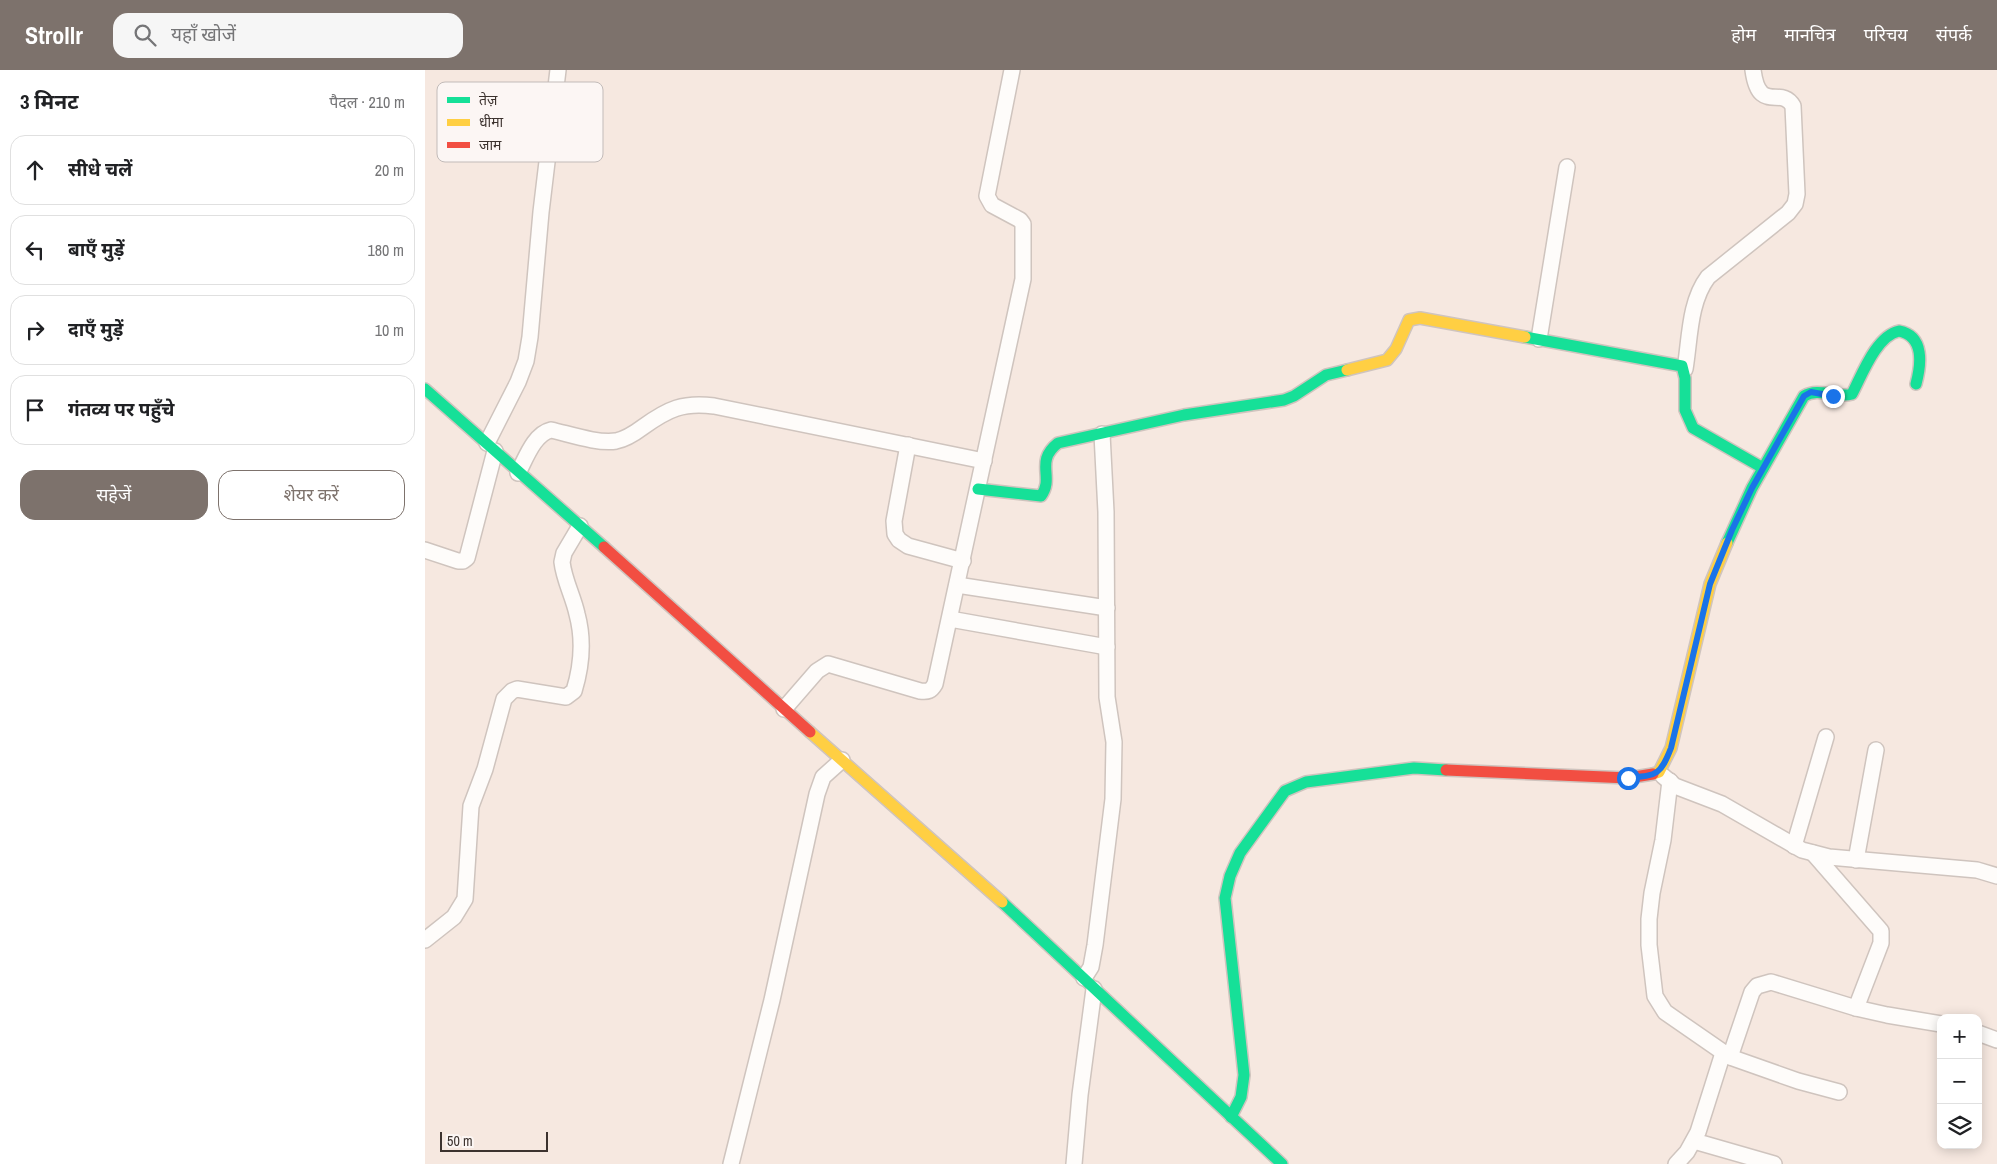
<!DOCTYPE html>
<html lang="hi">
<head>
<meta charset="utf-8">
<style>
  body { margin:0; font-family:"Archivo Narrow","Noto Sans Devanagari",sans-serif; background:#f6f6f6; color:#202124 }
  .controls { position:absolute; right:15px; bottom:15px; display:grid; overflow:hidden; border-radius:10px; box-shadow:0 2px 12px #0003 }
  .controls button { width:45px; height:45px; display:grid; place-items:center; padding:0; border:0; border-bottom:1px solid #e0e0e0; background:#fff; color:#202124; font:25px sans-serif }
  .scale { position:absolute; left:15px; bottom:12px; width:108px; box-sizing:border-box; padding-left:5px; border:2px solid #3c322e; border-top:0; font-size:14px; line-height:18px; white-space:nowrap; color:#3c322e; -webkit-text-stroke:4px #fcf6f4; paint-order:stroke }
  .stop { position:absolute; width:15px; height:15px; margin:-11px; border:4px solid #1a73e8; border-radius:50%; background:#fff }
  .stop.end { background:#1a73e8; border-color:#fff; box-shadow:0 1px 5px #0008 }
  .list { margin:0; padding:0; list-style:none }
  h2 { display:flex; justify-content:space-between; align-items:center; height:65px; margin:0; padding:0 20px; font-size:21px }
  h2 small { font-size:16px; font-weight:400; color:#757577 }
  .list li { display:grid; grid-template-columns:32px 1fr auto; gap:15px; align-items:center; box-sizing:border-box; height:70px; margin:0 10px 10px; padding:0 10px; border:1px solid #e0e0e0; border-radius:15px }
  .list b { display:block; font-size:19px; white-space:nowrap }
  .list em { font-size:16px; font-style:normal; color:#757577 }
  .actions { display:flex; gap:10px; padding:15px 20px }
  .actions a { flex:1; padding:11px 0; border:1px solid #7d726c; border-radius:15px; text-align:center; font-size:18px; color:#7d726c }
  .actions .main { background:#7d726c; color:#fff }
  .icon { flex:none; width:28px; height:28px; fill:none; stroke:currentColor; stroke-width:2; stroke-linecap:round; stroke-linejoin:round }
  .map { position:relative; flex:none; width:1572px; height:1094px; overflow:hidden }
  header { display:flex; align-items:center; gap:30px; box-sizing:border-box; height:70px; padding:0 25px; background:#7d726c; color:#fff }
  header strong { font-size:24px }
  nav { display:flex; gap:28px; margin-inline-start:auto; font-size:18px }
  .search { width:350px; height:45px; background:#f6f6f6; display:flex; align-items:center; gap:12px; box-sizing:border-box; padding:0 18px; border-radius:15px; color:#757577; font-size:19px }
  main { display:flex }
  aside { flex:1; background:#fff }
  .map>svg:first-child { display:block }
</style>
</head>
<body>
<header>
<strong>Strollr</strong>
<div class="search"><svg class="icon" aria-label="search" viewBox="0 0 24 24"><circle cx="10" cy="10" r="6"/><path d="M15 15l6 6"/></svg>यहाँ खोजें</div>
<nav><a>होम</a><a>मानचित्र</a><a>परिचय</a><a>संपर्क</a></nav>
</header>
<main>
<aside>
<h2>3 मिनट<small>पैदल · 210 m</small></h2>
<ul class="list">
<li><svg class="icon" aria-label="ahead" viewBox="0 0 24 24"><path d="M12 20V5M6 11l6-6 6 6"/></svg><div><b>सीधे चलें</b></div><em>20 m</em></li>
<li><svg class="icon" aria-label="left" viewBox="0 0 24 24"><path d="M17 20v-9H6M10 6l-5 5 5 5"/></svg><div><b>बाएँ मुड़ें</b></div><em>180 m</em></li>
<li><svg class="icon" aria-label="right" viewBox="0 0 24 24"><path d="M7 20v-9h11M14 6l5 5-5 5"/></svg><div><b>दाएँ मुड़ें</b></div><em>10 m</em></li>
<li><svg class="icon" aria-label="arrive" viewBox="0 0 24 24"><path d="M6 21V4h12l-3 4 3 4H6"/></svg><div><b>गंतव्य पर पहुँचे</b></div></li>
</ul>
<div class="actions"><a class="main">सहेजें</a><a>शेयर करें</a></div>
</aside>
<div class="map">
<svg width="1572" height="1094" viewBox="0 0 1572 1094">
  <rect width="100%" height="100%" fill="#f6e8e0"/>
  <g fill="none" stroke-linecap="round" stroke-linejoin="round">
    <defs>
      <g id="street">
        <polyline points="1114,269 1142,97"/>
        <path d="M1260,299c5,-30 4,-67 23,-92l80,-64 7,-9 2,-10 -4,-88c-12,-21 -34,9 -40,-36"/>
        <polyline points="62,373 93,312 101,291 105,267 116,142 133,0"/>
        <polyline points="483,375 469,451 470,464 474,470 483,476 538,491"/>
        <path d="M93,403c8,-15 16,-39 33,-43 18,4 47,14 65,11 10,-2 19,-8 27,-14 25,-18 40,-25 71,-21l270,55"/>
        <polyline points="0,480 33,491 38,491 42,488 70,381"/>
        <polyline points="532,515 682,538"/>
        <polyline points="525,549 682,577"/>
        <path d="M359,639l33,-38 11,-7 92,27c8,1 11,0 15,-7l88,-405v-55l-3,-4 -28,-15 -5,-9 25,-126"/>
        <polyline points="1238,706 1250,716 1297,734 1377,780 1404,787 1552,800 1572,806"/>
        <polyline points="1245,711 1238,770 1227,823 1224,849 1224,875 1230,926 1240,942 1305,987 1373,1011 1414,1022"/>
        <polyline points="1369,776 1401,667"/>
        <polyline points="1388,783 1456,861 1456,873 1431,938"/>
        <polyline points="1431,790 1451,680"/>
        <path d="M0,870l29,-23 11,-18 6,-93 14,-37 19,-70 8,-8 5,-2 49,8 8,-6c8,-26 10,-51 3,-77 -4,-18 -13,-34 -15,-52l2,-9 16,-27"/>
        <polyline points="659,908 666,897 670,875 688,729 689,672 682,627 681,442 677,364"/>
        <polyline points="1553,963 1572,970"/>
        <polyline points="1305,987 1327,922 1332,916 1346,912 1431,938 1462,945 1516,954"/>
        <polyline points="1269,1071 1349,1094"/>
        <polyline points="306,1094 347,930 392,724 398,707 417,690"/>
        <polyline points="649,1094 655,1025 669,919"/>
        <polyline points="1251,1094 1262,1082 1273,1062 1298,983"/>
      </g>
      <g id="fast">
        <polyline points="1100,267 1257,296 1260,308 1260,340 1268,358 1338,398"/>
        <polyline points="0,319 179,477"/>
        <path d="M553,419l63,7c14,-19 -7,-34 17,-53l126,-28 100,-15 10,-4 32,-21 21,-5"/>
        <path d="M1302,473l25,-55 52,-92c15,-9 32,3 48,-2 10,-19 24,-58 47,-63 26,5 22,34 17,53"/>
        <polyline points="577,832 857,1094"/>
        <polyline points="806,1047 816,1027 819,1005 800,828 805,806 815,783 860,721 881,712 989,698 1021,700"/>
      </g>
      <g id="slow">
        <polyline points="922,300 962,290 971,279 984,250 995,248 1100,267"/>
        <polyline points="385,662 577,832"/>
        <polyline points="1228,704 1234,702 1246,678 1285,514 1302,473"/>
      </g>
      <g id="jam">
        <polyline points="179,477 385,662"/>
        <polyline points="1021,700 1203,708 1228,704"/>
      </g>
    </defs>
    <use href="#street" stroke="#cfc4be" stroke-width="18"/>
    <use href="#fast" stroke="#cfc4be" stroke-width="14"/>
    <use href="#slow" stroke="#cfc4be" stroke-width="14"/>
    <use href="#jam" stroke="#cfc4be" stroke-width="14"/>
    <use href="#street" stroke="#fefcfa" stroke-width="15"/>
    <use href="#fast" stroke="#16e098" stroke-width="11"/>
    <use href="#slow" stroke="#ffcf43" stroke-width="11"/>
    <use href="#jam" stroke="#f24e42" stroke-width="11"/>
  </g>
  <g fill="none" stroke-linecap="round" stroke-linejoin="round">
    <path stroke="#1a73e8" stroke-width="6" d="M1203,708c29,-3 32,-2 43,-30l39,-164 22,-54 20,-42 52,-92 7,-4 22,4"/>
  </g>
  <rect x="12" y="12" width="166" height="80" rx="8" fill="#fcf6f4" stroke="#c2bbb9" stroke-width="1"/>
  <rect x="22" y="27" width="23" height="6" fill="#16e098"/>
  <rect x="22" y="49" width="23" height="7" fill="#ffcf43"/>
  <rect x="22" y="72" width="23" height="6" fill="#f24e42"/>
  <g font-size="14" fill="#3c322e">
    <text x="54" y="35">तेज़</text>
    <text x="54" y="57">धीमा</text>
    <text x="54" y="80">जाम</text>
  </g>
</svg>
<div class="controls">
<button>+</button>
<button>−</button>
<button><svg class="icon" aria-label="layers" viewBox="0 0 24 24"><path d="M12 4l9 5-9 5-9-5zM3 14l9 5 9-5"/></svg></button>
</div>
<div class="scale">50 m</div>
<div class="stop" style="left:1203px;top:708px"></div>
<div class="stop end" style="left:1408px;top:326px"></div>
</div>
</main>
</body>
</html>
